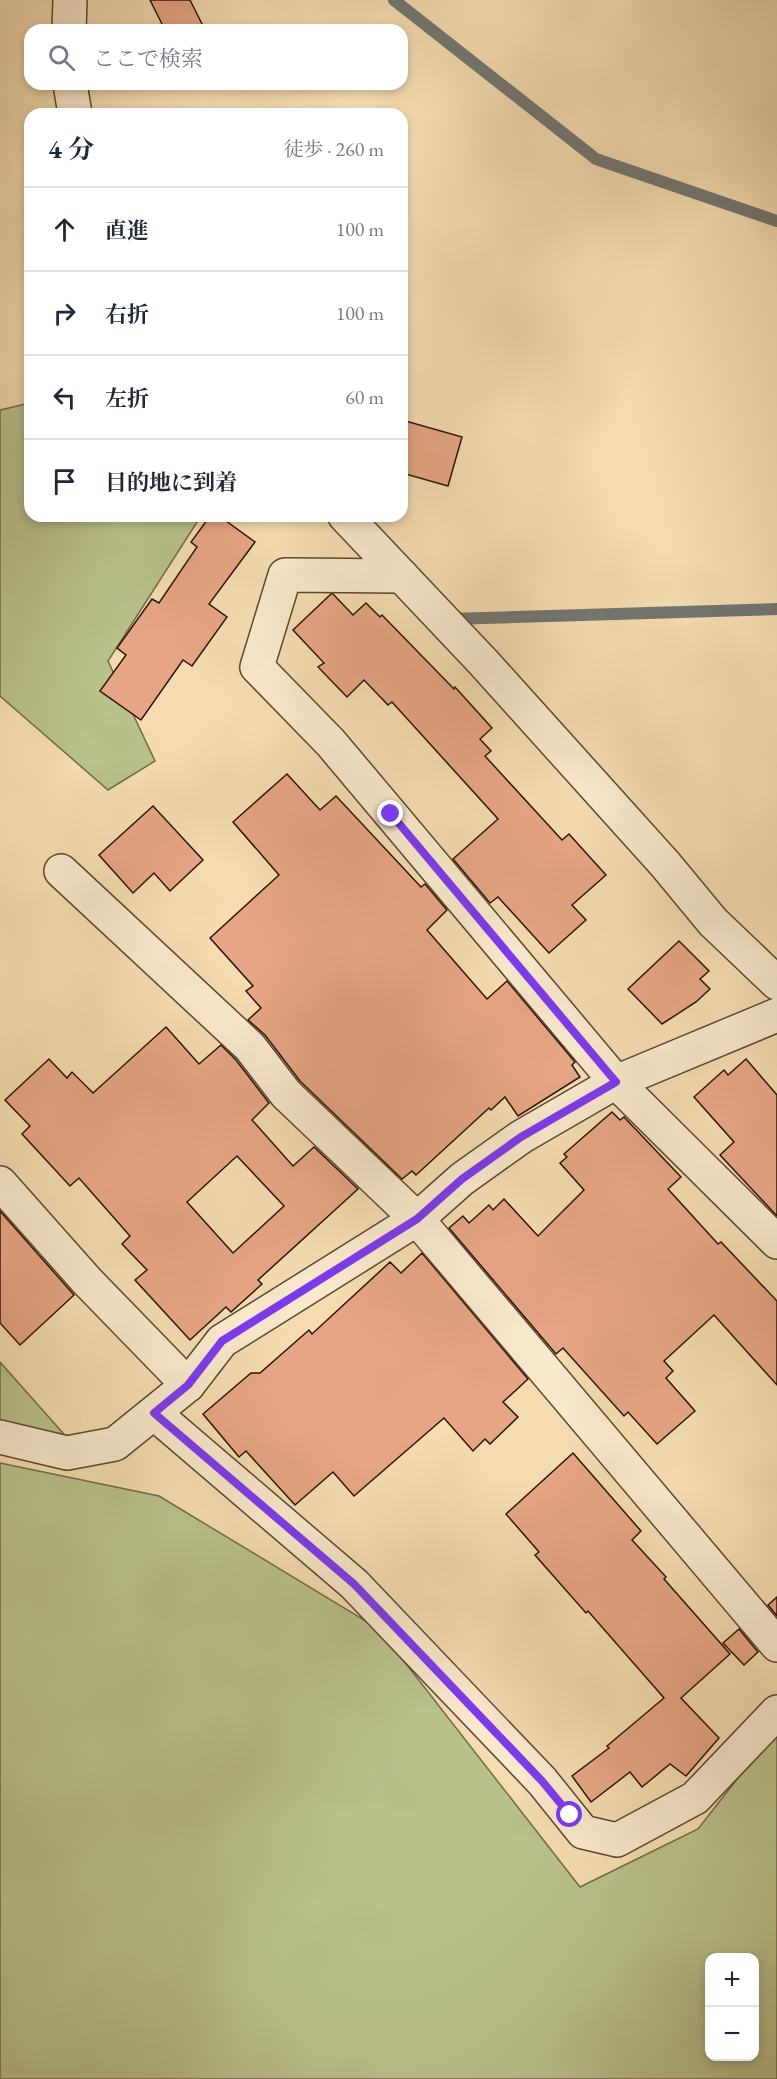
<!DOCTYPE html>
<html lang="ja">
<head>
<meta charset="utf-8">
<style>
  body { margin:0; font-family:"EB Garamond","Noto Serif JP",serif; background:#f2f2f3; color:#1f2937 }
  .controls { position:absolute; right:18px; bottom:18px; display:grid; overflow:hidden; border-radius:12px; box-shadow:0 3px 9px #0003 }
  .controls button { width:54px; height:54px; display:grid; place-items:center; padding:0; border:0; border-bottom:2px solid #e0e1e3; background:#fff; color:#1f2937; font:30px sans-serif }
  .stop { position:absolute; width:18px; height:18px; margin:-14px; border:4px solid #7c3aed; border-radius:50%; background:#fff }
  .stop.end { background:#7c3aed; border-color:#fff; box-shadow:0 2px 6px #0008 }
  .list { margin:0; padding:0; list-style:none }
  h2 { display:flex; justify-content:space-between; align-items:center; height:78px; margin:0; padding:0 24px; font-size:26px }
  h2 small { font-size:20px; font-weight:400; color:#747a83 }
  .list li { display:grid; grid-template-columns:39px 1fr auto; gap:18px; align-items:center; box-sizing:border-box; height:84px; padding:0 24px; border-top:2px solid #e0e1e3 }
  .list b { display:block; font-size:22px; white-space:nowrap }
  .list em { font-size:20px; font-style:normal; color:#747a83 }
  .icon { flex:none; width:33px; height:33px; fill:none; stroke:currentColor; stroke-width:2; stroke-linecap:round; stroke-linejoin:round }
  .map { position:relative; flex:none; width:777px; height:2079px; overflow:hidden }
  .search { position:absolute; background:#fff; box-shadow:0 3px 9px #0003; left:24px; top:24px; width:384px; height:66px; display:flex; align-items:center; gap:15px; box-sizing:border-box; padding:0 21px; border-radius:18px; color:#747a83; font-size:22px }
  .panel { position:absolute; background:#fff; box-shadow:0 3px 9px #0003; left:24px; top:108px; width:384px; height:414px; border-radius:18px }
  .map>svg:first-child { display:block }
</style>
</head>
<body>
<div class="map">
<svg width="777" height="2079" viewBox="0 0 777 2079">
  <rect width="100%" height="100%" fill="#f4dcb0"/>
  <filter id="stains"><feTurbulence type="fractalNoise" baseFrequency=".00333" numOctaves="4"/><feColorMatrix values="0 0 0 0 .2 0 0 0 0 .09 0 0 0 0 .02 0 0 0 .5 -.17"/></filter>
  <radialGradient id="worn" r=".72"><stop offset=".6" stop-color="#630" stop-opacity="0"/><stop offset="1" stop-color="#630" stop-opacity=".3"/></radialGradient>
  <g fill="#b9c18d" stroke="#726a4a" stroke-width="1.5" fill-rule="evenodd">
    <polygon points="30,403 30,516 201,516 108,661 155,761 108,790 0,696 0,410"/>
    <polygon points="0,1362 70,1441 0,1425"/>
    <path d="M0,1463l159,33 220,133 201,258 118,-58 79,-101v351h-777zM710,1958h44v98h-44z"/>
  </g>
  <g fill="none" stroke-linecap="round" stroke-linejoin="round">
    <g stroke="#727671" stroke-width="12">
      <polyline points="394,0 596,159 777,221"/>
      <polyline points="449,619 777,609"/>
    </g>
  </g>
  <g fill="#e6a584" stroke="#2b1406" stroke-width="1.5" fill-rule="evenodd">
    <polygon points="150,0 190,0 205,30 165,30"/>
    <polygon points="402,420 462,437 448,486 402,473"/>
    <polygon points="210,516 219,516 255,542 209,604 227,617 192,666 183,660 141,720 100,691 126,655 117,648 152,599 159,603 197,547 191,542"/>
    <polygon points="331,594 333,594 353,615 366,603 380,617 382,615 454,689 455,687 492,728 480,739 491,751 485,756 562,840 569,834 606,875 572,905 586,920 549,953 498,897 490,903 453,859 498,819 392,702 388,705 364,680 347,697 318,667 324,663 293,630"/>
    <polygon points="287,774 320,810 336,796 421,887 425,884 447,910 427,930 487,999 507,981 575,1062 572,1065 580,1077 518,1116 505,1097 491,1110 489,1108 416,1175 412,1171 402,1179 300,1081 265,1035 248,1020 261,1008 246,991 253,986 210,938 279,875 233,822"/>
    <polygon points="153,806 203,860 170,891 154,873 133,893 99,855"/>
    <polygon points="679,941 709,971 700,979 710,989 696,1002 662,1024 628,989"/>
    <path d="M166,1027l33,37 22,-19 15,15 33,43 -17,17 41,46 21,-19 44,42 -100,91 4,4 -31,28 -5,-5 -36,33 -55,-60 12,-10 -25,-26 8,-8 -51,-58 -9,8 -48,-52 8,-8 -25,-26 44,-41 18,19 5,-6 21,21zM237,1156l47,50 -51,47 -46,-51z"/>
    <polygon points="746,1059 777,1095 777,1216 720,1155 734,1142 694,1097 724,1070 728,1075"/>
    <polygon points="612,1112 620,1120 624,1117 681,1177 668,1189 718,1244 721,1242 777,1301 777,1385 714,1315 664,1361 673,1371 666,1378 695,1411 657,1444 628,1412 624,1416 563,1348 556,1354 449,1228 463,1216 469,1223 489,1205 493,1210 504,1199 538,1236 584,1190 560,1163 567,1157 564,1154"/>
    <polygon points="0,1211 74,1295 20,1345 0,1323"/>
    <polygon points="422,1253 528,1379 503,1402 518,1417 490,1444 485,1439 473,1451 444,1418 354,1496 333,1472 295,1505 246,1451 239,1457 203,1414 251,1373 260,1373 309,1330 312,1334 390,1262 401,1273"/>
    <polygon points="573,1453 641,1531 632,1540 666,1577 664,1579 730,1654 681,1698 719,1738 686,1776 670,1764 642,1787 630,1772 591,1802 572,1776 609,1748 607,1746 664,1698 588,1611 586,1613 535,1555 539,1552 506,1514"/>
    <polygon points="777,1597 777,1616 768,1605"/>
    <polygon points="739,1629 758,1652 744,1665 723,1643"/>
  </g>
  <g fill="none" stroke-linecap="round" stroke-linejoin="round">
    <defs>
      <g id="minor">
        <polyline points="69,30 70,0"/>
        <polyline points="70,84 75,114"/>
        <polyline points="345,516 484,663 665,864 713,922 777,983"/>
        <polyline points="402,576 285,575 257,667 331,743 616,1082 777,1242"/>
        <polyline points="61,871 250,1047 286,1094 417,1219 777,1645"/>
        <polyline points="0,1183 87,1281 188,1385"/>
        <polyline points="154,1413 354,1584 542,1781 583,1832 617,1840 695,1798 777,1712"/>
        <polyline points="0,1437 67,1453 115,1444 188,1385 222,1341 417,1219 462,1179 521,1137 616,1082 777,1015"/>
      </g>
    </defs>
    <use href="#minor" stroke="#5d4630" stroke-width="36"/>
    <use href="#minor" stroke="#f8e8cc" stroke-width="33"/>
  </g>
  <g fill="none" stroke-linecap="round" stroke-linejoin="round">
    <polyline stroke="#7c3aed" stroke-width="8" points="391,814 616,1082 521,1137 462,1179 417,1219 222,1341 188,1385 154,1413 354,1584 542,1781 570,1815"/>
  </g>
  <rect width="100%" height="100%" filter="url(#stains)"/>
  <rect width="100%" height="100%" fill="url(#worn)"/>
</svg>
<div class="controls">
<button>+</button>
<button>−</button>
</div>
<div class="stop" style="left:570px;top:1815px"></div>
<div class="stop end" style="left:391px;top:814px"></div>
<div class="search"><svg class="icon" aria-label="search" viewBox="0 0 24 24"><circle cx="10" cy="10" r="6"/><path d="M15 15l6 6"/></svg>ここで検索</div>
<section class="panel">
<h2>4 分<small>徒歩 · 260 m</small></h2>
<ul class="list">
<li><svg class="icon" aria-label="ahead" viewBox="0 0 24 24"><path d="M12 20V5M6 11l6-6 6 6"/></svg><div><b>直進</b></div><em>100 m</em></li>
<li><svg class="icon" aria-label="right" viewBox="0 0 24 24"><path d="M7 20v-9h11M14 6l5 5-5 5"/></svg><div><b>右折</b></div><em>100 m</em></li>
<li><svg class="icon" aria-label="left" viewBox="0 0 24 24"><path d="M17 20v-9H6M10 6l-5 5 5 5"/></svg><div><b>左折</b></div><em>60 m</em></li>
<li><svg class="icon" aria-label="arrive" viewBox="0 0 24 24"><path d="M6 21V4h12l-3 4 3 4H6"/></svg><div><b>目的地に到着</b></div></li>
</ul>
</section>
</div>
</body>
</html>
